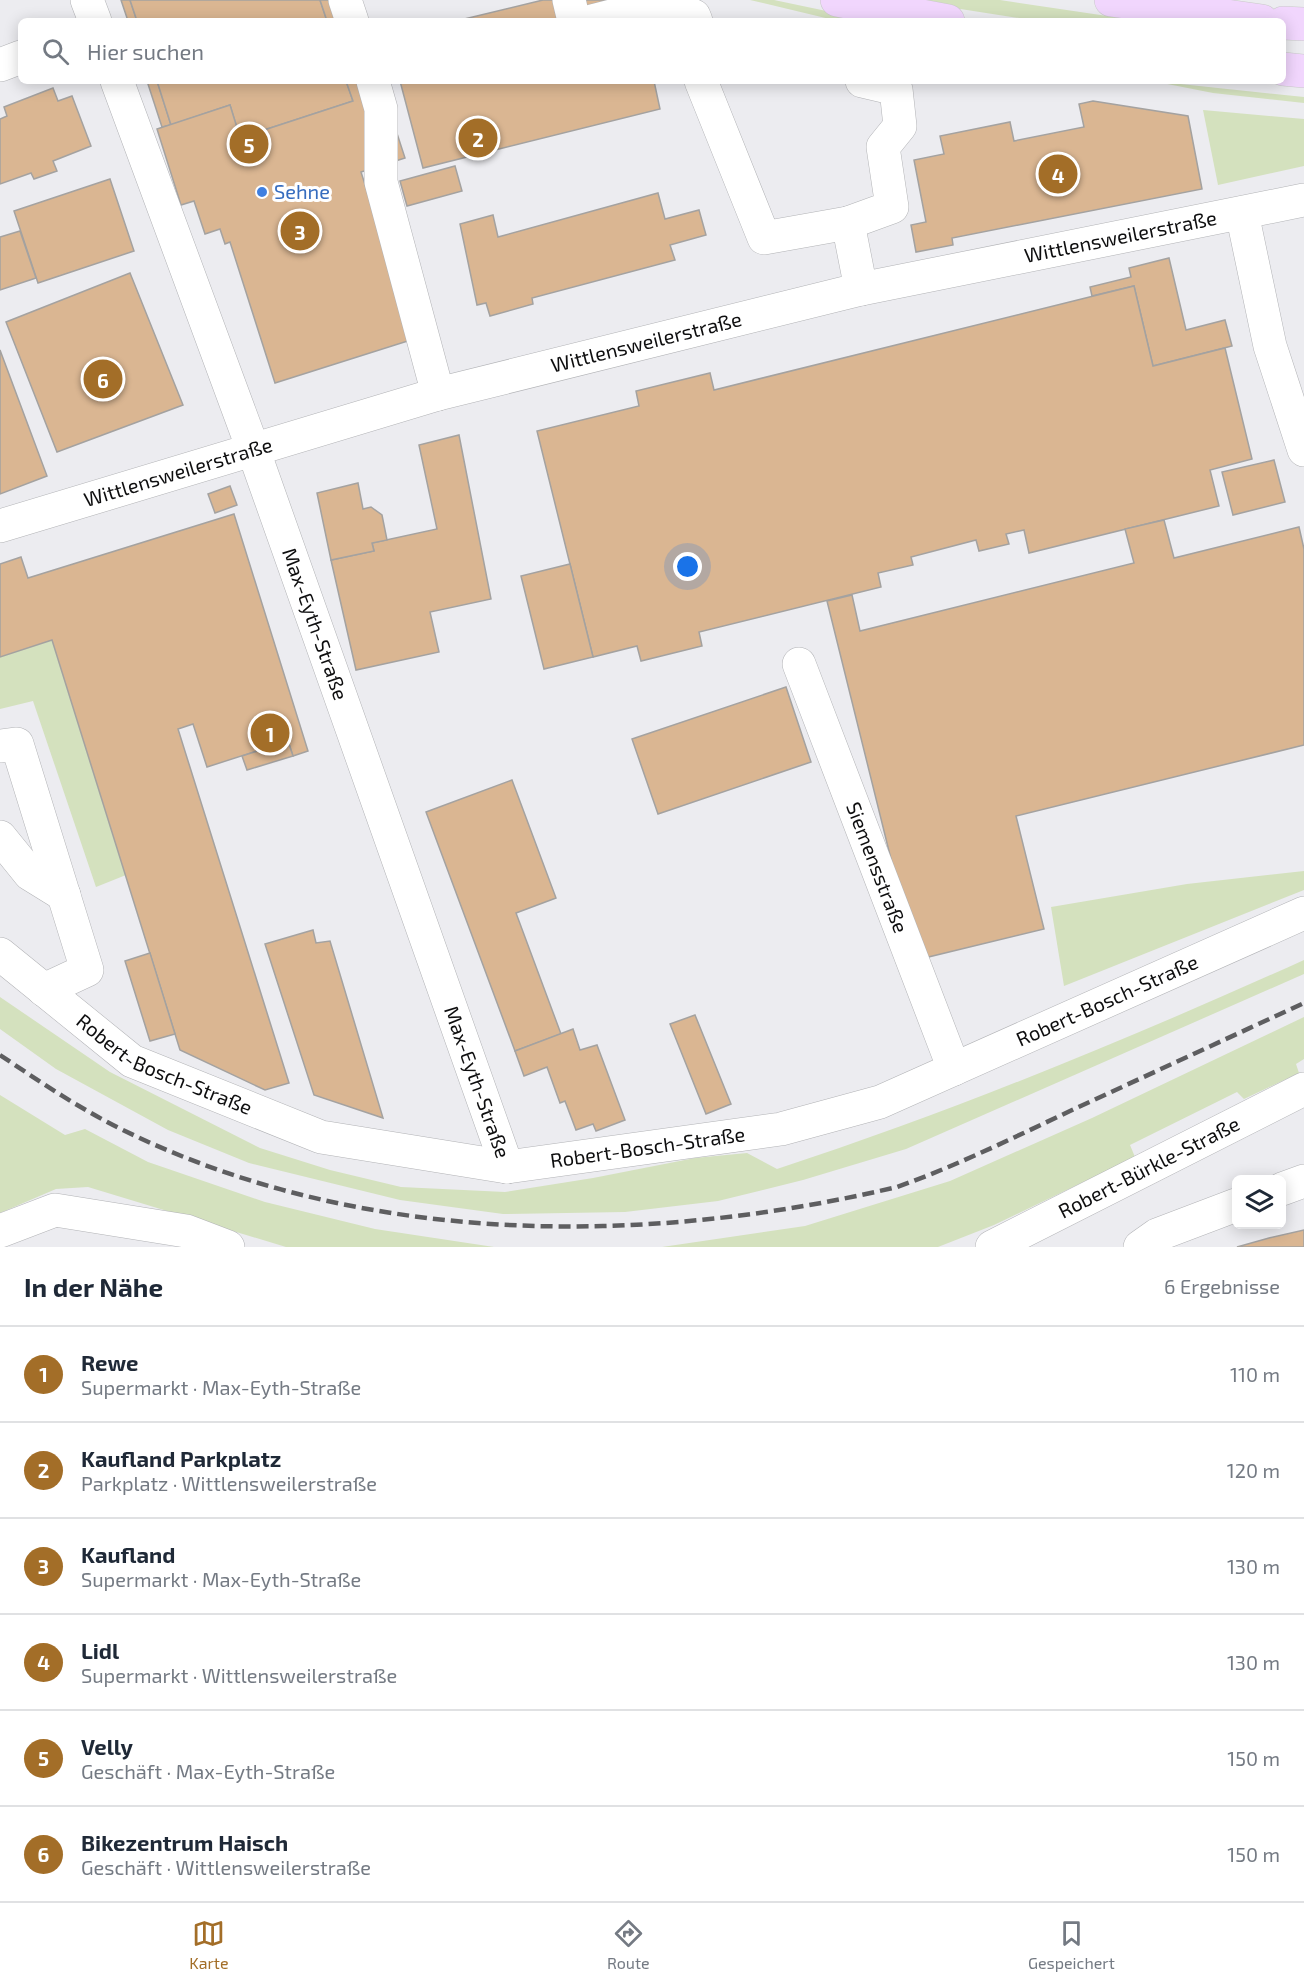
<!DOCTYPE html>
<html lang="de">
<head>
<meta charset="utf-8">
<style>
  body { margin:0; font-family:"Exo 2",sans-serif; background:#f2f2f3; color:#1f2937 }
  .controls { position:absolute; right:18px; bottom:18px; display:grid; overflow:hidden; border-radius:9px; box-shadow:0 3px 15px #0003 }
  .controls button { width:54px; height:54px; display:grid; place-items:center; padding:0; border:0; border-bottom:2px solid #e0e1e3; background:#fff; color:#1f2937; font:30px sans-serif }
  .you { position:absolute; left:688px; top:567px; width:21px; height:21px; margin:-15px; border:4px solid #fff; border-radius:50%; background:#1a73e8; box-shadow:0 0 0 9px #1a73e833 }
  .badge { display:grid; place-items:center; width:39px; height:39px; border-radius:50%; background:#a36e28; color:#fff; font-size:20px; font-weight:700 }
  .pin { position:absolute; translate:-50% -50%; border:3px solid #fff; box-shadow:0 2px 6px #0006 }
  .list { margin:0; padding:0; list-style:none }
  h2 { display:flex; justify-content:space-between; align-items:center; height:78px; margin:0; padding:0 24px; font-size:26px }
  h2 small { font-size:20px; font-weight:400; color:#747a83 }
  .list li { display:grid; grid-template-columns:39px 1fr auto; gap:18px; align-items:center; box-sizing:border-box; height:96px; padding:0 24px; border-top:2px solid #e0e1e3 }
  .list b { display:block; font-size:22px; white-space:nowrap }
  .list p { margin:0; font-size:20px; white-space:nowrap; color:#747a83 }
  .list em { font-size:20px; font-style:normal; color:#747a83 }
  .icon { flex:none; width:33px; height:33px; fill:none; stroke:currentColor; stroke-width:2; stroke-linecap:round; stroke-linejoin:round }
  .map { position:relative; flex:none; width:1304px; height:1247px; overflow:hidden }
  .search { position:absolute; background:#fff; box-shadow:0 3px 15px #0003; left:18px; right:18px; top:18px; height:66px; display:flex; align-items:center; gap:15px; box-sizing:border-box; padding:0 21px; border-radius:9px; color:#747a83; font-size:22px }
  .sheet { height:654px; background:#fff }
  nav { display:flex; justify-content:space-around; align-items:center; box-sizing:border-box; height:84px; border-top:2px solid #e0e1e3; background:#fff; font-size:16px; color:#747a83 }
  nav a { display:grid; justify-items:center; gap:3px }
  nav .on { color:#a36e28 }
  .map>svg:first-child { display:block }
</style>
</head>
<body>
<div class="map">
<svg width="1304" height="1247" viewBox="0 0 1304 1247">
  <rect width="100%" height="100%" fill="#ececf0"/>
  <g fill="#d4e1be">
    <polygon points="750,0 774,0 874,21 838,21"/>
    <polygon points="903,0 1000,0 1141,21 1038,21"/>
    <polygon points="1152,81 1304,97 1304,103 1213,93"/>
    <polygon points="1203,110 1304,119 1304,166 1218,185"/>
    <polygon points="52,640 126,875 96,887 33,701 0,709 0,657"/>
    <polygon points="1304,871 1304,890 1064,986 1051,907 1187,884"/>
    <path d="M1304,960v14l-398,175 -103,31 -85,21 -93,11 -122,2 -103,-14 -151,-37 -81,-33 -112,-61 -56,-40v-32l110,75 150,76 70,22 71,17 104,5 88,-14 102,-20 52,-5 30,16c180,-59 354,-131 527,-209z"/>
    <polygon points="1304,1017 1304,1059 1296,1064 1299,1073 1244,1099 1237,1092 1130,1145 1135,1157 994,1225 938,1247 662,1247 805,1226 950,1181 1092,1118"/>
    <polygon points="0,1095 65,1135 85,1129 148,1162 265,1202 375,1229 494,1247 286,1247 88,1187 56,1189 0,1213"/>
  </g>
  <g fill="#dab692" stroke="#a4a2a0" stroke-width="1.5">
    <polygon points="121,0 130,0 137,21 128,21"/>
    <polygon points="130,0 320,0 327,21 137,21"/>
    <polygon points="320,0 354,0 361,21 327,21"/>
    <polygon points="543,0 636,0 641,21 456,21"/>
    <polygon points="147,81 157,81 171,125 162,127"/>
    <polygon points="157,81 346,81 353,101 258,132 256,125 238,131 230,105 171,125"/>
    <polygon points="346,81 380,81 405,158 361,172 414,339 275,383 230,242 225,244 220,229 205,234 194,201 181,205 157,129 230,105 238,131 256,125 258,132 353,101"/>
    <polygon points="400,81 654,81 660,109 423,168"/>
    <polygon points="53,88 58,101 72,96 91,146 53,161 57,171 34,179 31,173 0,184 0,119 7,116 4,107"/>
    <polygon points="1093,101 1188,116 1202,189 952,238 953,245 916,252 911,225 926,222 914,160 944,154 940,136 1010,122 1014,141 1084,127 1079,104"/>
    <polygon points="455,166 462,191 407,206 400,181"/>
    <polygon points="110,179 134,251 38,283 14,211"/>
    <polygon points="658,193 665,219 699,210 706,235 670,245 675,260 532,298 533,304 490,316 486,303 477,305 460,224 493,215 498,237"/>
    <polygon points="20,231 36,278 0,290 0,237"/>
    <polygon points="1169,258 1186,330 1225,320 1232,346 1153,366 1134,286 1092,296 1090,287 1131,277 1129,268"/>
    <polygon points="130,273 183,405 57,452 6,322"/>
    <polygon points="1134,286 1153,366 1225,348 1252,459 1210,470 1219,506 1029,553 1024,530 1006,534 1009,544 979,551 976,540 911,557 913,565 878,573 881,587 699,632 702,646 641,661 637,646 593,657 537,431 639,406 636,391 710,373 714,390"/>
    <polygon points="0,350 47,476 0,494"/>
    <polygon points="459,435 491,599 430,612 439,652 356,670 331,560 374,551 372,543 437,529 419,445"/>
    <polygon points="1274,460 1285,502 1233,515 1222,472"/>
    <polygon points="358,483 363,509 371,507 382,515 387,540 372,543 374,551 331,560 317,493"/>
    <polygon points="230,486 237,505 215,513 208,494"/>
    <polygon points="234,514 308,751 293,756 288,741 207,767 193,724 178,729 289,1083 265,1090 180,1050 52,640 0,657 0,564 21,557 28,578"/>
    <polygon points="1164,520 1174,558 1299,527 1304,549 1304,745 1016,816 1044,929 916,960 827,601 852,595 860,631 1134,563 1125,529"/>
    <polygon points="570,564 593,657 544,669 521,576"/>
    <polygon points="786,687 811,762 658,814 632,739"/>
    <polygon points="288,741 293,756 247,770 242,756"/>
    <polygon points="512,780 556,898 516,913 561,1034 515,1051 426,812"/>
    <polygon points="313,930 316,943 330,941 383,1118 314,1095 265,944"/>
    <polygon points="150,953 175,1034 150,1041 125,961"/>
    <polygon points="695,1015 731,1104 706,1114 670,1024"/>
    <polygon points="573,1029 580,1050 597,1045 625,1120 596,1131 593,1124 576,1130 565,1101 560,1103 547,1067 524,1076 515,1051"/>
    <polygon points="1304,1230 1304,1247 1237,1247 1269,1238"/>
  </g>
  <g fill="none" stroke-linecap="round" stroke-linejoin="round">
    <defs>
      <g id="minor">
        <polyline points="87,0 95,21"/>
        <polyline points="345,0 352,21"/>
        <polyline points="569,0 574,21"/>
        <polyline points="592,21 666,2 694,16 696,21"/>
        <polyline points="0,65 21,57"/>
        <path id="s1" d="M117,81l136,368 254,718"/>
        <polyline points="373,81 381,109 381,182 438,394"/>
        <polyline points="701,81 764,238 848,223 892,207 883,147 900,126 896,89 862,81"/>
        <polyline points="1242,213 1270,346 1304,450"/>
        <polyline points="848,223 861,289"/>
        <path id="s2" d="M0,526l438,-132 423,-105 443,-89"/>
        <path id="s3" d="M799,664l155,405"/>
        <polyline points="0,746 17,744 87,970 44,990"/>
        <polyline points="0,837 30,874 64,895"/>
        <path id="s4" d="M0,954l132,107 189,76 186,30 274,-38 99,-27 424,-189"/>
        <polyline points="1282,1189 1304,1181"/>
        <polyline points="0,1231 55,1210 186,1231 228,1247"/>
        <path id="s5" d="M992,1247l312,-158"/>
        <polyline points="1140,1247 1157,1235 1236,1205"/>
      </g>
      <g id="major">
        <polyline points="837,0 948,21"/>
        <polyline points="1111,0 1262,21"/>
        <polyline points="1283,23 1304,24"/>
        <polyline points="1283,69 1304,71"/>
      </g>
    </defs>
    <use href="#minor" stroke="#b2b3b6" stroke-width="34"/>
    <use href="#major" stroke="#cacaca" stroke-width="34"/>
    <use href="#minor" stroke="#fff" stroke-width="33"/>
    <use href="#major" stroke="#f1d6fd" stroke-width="33"/>
    <path stroke="#5e5e60" stroke-width="4.5" stroke-dasharray="12 6" stroke-linecap="butt" d="M0,1055c39,26 77,52 119,73 239,119 524,119 778,59 59,-21 116,-49 173,-76 78,-36 156,-72 234,-108"/>
  </g>
  <circle fill="#3f7fe0" stroke="#fff" stroke-width="2" cx="262" cy="192" r="6"/>
  <g text-anchor="middle" stroke-width="6" stroke-linejoin="round" paint-order="stroke">
    <g font-size="20" fill="#366cbe" stroke="#fff" text-anchor="start">
      <text x="274" y="199">Sehne</text>
    </g>
    <g font-size="20" fill="#0e0e0f" stroke="#fff">
      <text dy="7" stroke="none"><textPath href="#s2" startOffset="1158">Wittlensweilerstraße</textPath></text>
      <text dy="7" stroke="none"><textPath href="#s2" startOffset="672">Wittlensweilerstraße</textPath></text>
      <text dy="7" stroke="none"><textPath href="#s2" startOffset="186">Wittlensweilerstraße</textPath></text>
      <text dy="7" stroke="none"><textPath href="#s1" startOffset="578">Max-Eyth-Straße</textPath></text>
      <text dy="7" stroke="none"><textPath href="#s3" startOffset="218">Siemensstraße</textPath></text>
      <text dy="7" stroke="none"><textPath href="#s4" startOffset="1190">Robert-Bosch-Straße</textPath></text>
      <text dy="7" stroke="none"><textPath href="#s4" startOffset="200">Robert-Bosch-Straße</textPath></text>
      <text dy="7" stroke="none"><textPath href="#s1" startOffset="1064">Max-Eyth-Straße</textPath></text>
      <text dy="7" stroke="none"><textPath href="#s4" startOffset="704">Robert-Bosch-Straße</textPath></text>
      <text dy="7" stroke="none"><textPath href="#s5" startOffset="176">Robert-Bürkle-Straße</textPath></text>
    </g>
  </g>
</svg>
<div class="controls">
<button><svg class="icon" aria-label="layers" viewBox="0 0 24 24"><path d="M12 4l9 5-9 5-9-5zM3 14l9 5 9-5"/></svg></button>
</div>
<div class="you"></div>
<div class="pin badge" style="left:270px;top:733px">1</div>
<div class="pin badge" style="left:478px;top:138px">2</div>
<div class="pin badge" style="left:300px;top:231px">3</div>
<div class="pin badge" style="left:1058px;top:174px">4</div>
<div class="pin badge" style="left:249px;top:144px">5</div>
<div class="pin badge" style="left:103px;top:379px">6</div>
<div class="search"><svg class="icon" aria-label="search" viewBox="0 0 24 24"><circle cx="10" cy="10" r="6"/><path d="M15 15l6 6"/></svg>Hier suchen</div>
</div>
<section class="sheet">
<h2>In der Nähe<small>6 Ergebnisse</small></h2>
<ul class="list">
<li><span class="badge">1</span><div><b>Rewe</b><p>Supermarkt · Max-Eyth-Straße</p></div><em>110 m</em></li>
<li><span class="badge">2</span><div><b>Kaufland Parkplatz</b><p>Parkplatz · Wittlensweilerstraße</p></div><em>120 m</em></li>
<li><span class="badge">3</span><div><b>Kaufland</b><p>Supermarkt · Max-Eyth-Straße</p></div><em>130 m</em></li>
<li><span class="badge">4</span><div><b>Lidl</b><p>Supermarkt · Wittlensweilerstraße</p></div><em>130 m</em></li>
<li><span class="badge">5</span><div><b>Velly</b><p>Geschäft · Max-Eyth-Straße</p></div><em>150 m</em></li>
<li><span class="badge">6</span><div><b>Bikezentrum Haisch</b><p>Geschäft · Wittlensweilerstraße</p></div><em>150 m</em></li>
</ul>
</section>
<nav>
<a class="on"><svg class="icon" aria-label="map" viewBox="0 0 24 24"><path d="M3 6l6-2 6 2 6-2v14l-6 2-6-2-6 2zM9 4v14M15 6v14"/></svg>Karte</a>
<a><svg class="icon" aria-label="directions" viewBox="0 0 24 24"><path d="M12 3l9 9-9 9-9-9zM9 14v-3h6M13 9l2 2-2 2"/></svg>Route</a>
<a><svg class="icon" aria-label="saved" viewBox="0 0 24 24"><path d="M7 4h10v16l-5-4-5 4z"/></svg>Gespeichert</a>
</nav>
</body>
</html>
